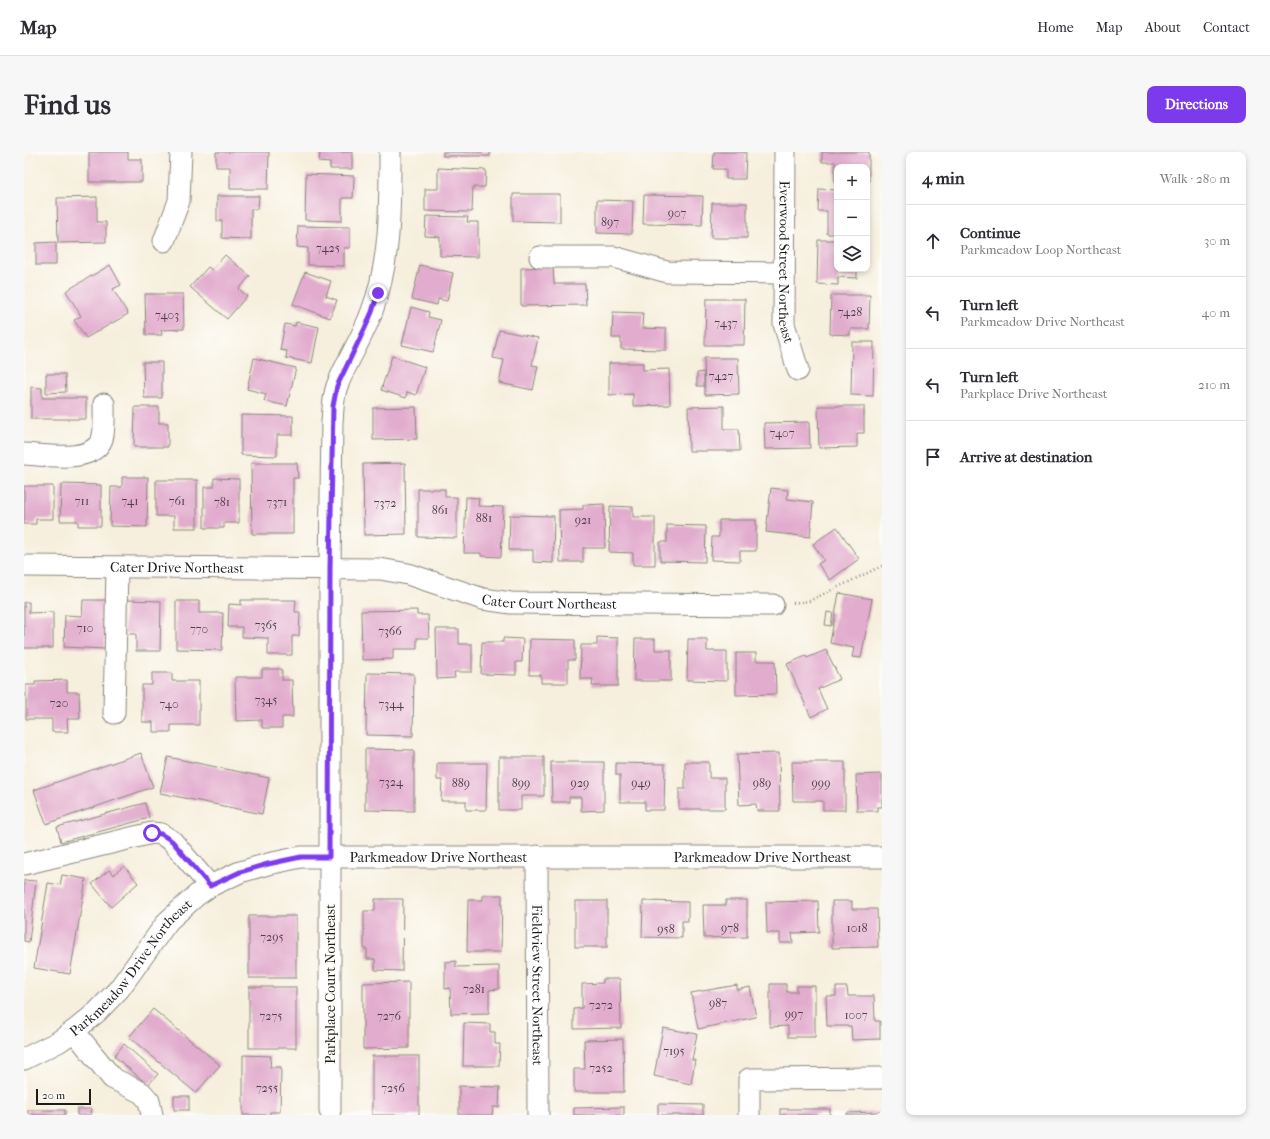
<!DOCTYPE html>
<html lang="en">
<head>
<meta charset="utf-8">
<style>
  body { margin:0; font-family:"IM FELL French Canon",serif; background:#f7f7f7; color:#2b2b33 }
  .controls { position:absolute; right:12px; top:12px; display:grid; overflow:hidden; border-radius:8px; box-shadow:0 2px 6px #0003 }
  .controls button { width:36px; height:36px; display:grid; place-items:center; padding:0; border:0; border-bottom:1px solid #e1e1e2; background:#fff; color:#2b2b33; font:20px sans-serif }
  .scale { position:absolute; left:12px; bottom:10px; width:55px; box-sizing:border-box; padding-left:4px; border:2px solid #1c1c1c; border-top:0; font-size:11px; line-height:14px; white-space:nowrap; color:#1c1c1c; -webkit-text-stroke:3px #fdfcf7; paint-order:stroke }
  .stop { position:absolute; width:12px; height:12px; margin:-9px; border:3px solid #7c3aed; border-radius:50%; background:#fff }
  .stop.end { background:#7c3aed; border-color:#fff; box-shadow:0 1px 4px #0008 }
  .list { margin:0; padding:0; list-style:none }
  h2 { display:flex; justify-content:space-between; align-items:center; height:52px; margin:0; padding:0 16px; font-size:17px }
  h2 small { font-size:13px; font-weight:400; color:#7c7c81 }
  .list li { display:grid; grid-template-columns:26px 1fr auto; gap:12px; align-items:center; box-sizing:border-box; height:72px; padding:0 16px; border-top:1px solid #e1e1e2 }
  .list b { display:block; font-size:15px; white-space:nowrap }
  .list p { margin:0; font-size:13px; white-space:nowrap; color:#7c7c81 }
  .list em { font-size:13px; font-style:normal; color:#7c7c81 }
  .icon { flex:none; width:22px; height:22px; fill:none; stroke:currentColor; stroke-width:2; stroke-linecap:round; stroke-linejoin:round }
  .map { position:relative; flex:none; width:858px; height:963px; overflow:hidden; border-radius:8px }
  header { display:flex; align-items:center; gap:24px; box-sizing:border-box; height:56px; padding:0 20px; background:#fff; border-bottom:1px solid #e1e1e2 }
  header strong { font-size:19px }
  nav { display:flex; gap:22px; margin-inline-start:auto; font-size:14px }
  .intro { display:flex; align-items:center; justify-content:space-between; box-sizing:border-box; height:96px; padding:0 24px }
  h1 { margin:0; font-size:28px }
  .button { padding:10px 18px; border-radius:8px; background:#7c3aed; color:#fff; font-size:14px; font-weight:700 }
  main { display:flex; gap:24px; padding:0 24px }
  aside { flex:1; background:#fff; border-radius:8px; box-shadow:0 2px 6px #0003 }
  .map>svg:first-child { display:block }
</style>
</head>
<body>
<header>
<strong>Map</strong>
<nav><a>Home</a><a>Map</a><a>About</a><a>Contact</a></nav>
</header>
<div class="intro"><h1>Find us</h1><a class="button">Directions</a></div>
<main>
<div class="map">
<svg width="858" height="963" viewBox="0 0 858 963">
  <rect width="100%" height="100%" fill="#fdfcf7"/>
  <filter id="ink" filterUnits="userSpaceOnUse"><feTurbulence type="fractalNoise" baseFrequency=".025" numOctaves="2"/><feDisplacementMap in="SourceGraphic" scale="8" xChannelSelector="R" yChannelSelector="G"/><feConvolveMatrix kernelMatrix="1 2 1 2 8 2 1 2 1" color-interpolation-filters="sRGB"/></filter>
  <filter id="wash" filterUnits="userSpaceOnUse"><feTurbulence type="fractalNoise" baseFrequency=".012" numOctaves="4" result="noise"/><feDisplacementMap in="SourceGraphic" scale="16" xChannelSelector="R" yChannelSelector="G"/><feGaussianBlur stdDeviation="0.9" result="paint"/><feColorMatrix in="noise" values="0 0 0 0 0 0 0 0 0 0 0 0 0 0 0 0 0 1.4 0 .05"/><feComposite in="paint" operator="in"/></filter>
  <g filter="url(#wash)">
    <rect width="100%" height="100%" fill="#f6efdd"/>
    <g id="blocks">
      <g fill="#e2acce">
        <polygon points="65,0 104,0 104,7 118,7 118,30 65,30"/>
        <polygon points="192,0 245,0 244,37 206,37 206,15 192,15"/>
        <polygon points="296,0 328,0 328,17 306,17 306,11 295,10"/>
        <rect x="419" y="0" width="47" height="4"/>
        <polygon points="690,0 722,0 721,27 702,27 702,17 689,17"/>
        <polygon points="798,0 845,0 845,29 843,29 843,15 813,15 813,29 811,29 811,10 798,10"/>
        <polygon points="414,16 462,18 461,35 449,35 448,60 401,59 401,37 414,37"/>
        <polygon points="282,22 330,24 329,46 318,46 318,69 281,68"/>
        <polygon points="795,37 813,38 813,82 803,82 803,59 794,59"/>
        <polygon points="489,42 536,42 536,70 489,69"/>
        <polygon points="620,43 679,44 678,73 619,72"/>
        <polygon points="193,44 235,44 234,57 227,57 227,87 198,86 198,69 193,69"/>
        <polygon points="73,45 73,70 82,70 82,90 34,91 33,46"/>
        <polygon points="573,48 609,49 608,82 573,81"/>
        <polygon points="688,51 723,51 723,86 687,86"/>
        <polygon points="402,64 444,65 443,70 454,70 454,105 416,104 416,85 401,84"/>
        <polygon points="274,74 326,75 326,96 320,96 320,114 284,113 284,96 273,95"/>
        <polygon points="794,88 813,88 813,117 833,117 833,126 814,125 814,133 793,132"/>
        <polygon points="32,90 32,113 12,113 12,91"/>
        <polygon points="201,103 226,124 215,137 223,144 203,167 166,135 184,115 188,118"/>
        <polygon points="86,113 97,133 89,137 104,162 62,186 50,168 57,164 42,139"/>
        <polygon points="396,113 429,121 423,149 414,147 413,153 388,147"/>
        <polygon points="529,115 530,132 561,132 562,153 497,154 497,116"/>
        <polygon points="281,120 307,129 302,144 313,148 306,166 269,152"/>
        <polygon points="121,142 159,142 160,177 137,178 138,183 122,183"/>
        <polygon points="807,143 846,143 845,177 826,177 826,183 806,182"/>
        <polygon points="682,147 721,147 720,193 681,193"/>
        <polygon points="387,155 405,160 404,165 417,168 409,200 378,193"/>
        <polygon points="589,160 619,161 618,176 642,177 642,198 597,197 597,186 588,186"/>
        <polygon points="272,170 295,175 288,211 262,206 263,199 256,198 261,172 271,174"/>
        <polygon points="475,178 514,186 508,213 514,214 509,238 475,231 480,208 469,206"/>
        <polygon points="828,190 850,190 849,244 827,243"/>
        <polygon points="368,204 401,215 392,243 383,240 382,246 357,238"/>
        <polygon points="230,206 272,216 263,254 240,249 242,242 223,237"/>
        <polygon points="680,206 714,206 715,242 681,243"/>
        <polygon points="119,210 138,210 138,246 120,246"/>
        <polygon points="585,211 619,211 619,218 645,217 646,253 609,254 609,242 585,243"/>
        <polygon points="680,220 680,234 673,234 673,221"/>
        <polygon points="22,222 41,222 42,240 22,241"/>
        <polygon points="7,235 18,236 18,246 62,246 62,267 7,267"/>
        <polygon points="700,254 700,277 715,277 716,299 665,299 664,255"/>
        <polygon points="794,254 840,254 840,281 833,281 833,295 795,296"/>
        <polygon points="111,255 135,255 135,271 144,271 144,295 110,295"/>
        <polygon points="392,255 393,287 349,288 349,256"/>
        <polygon points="217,263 269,264 269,283 253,283 253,304 217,303"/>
        <polygon points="785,270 786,296 741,297 740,271"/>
        <polygon points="227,311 273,311 274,326 269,326 269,382 228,382"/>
        <polygon points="381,311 382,382 340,383 339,312"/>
        <polygon points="98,325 124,325 123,375 86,374 87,335 98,335"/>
        <polygon points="190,326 215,327 215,371 200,371 200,376 180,376 180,335 190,335"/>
        <polygon points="132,328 173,328 173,376 150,376 150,364 132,364"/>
        <polygon points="37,332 77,333 77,374 54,374 54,369 36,369"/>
        <polygon points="0,334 29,334 29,367 12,367 12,372 0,372"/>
        <polygon points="747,336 764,338 763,347 789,350 786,385 742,380"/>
        <polygon points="394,337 421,337 421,345 433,345 433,386 394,385"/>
        <polygon points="442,345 455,346 454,354 479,355 477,405 457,404 457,401 440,401"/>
        <polygon points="580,352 581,396 559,396 559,410 536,410 535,358 559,357 559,353"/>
        <polygon points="586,354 609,355 609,365 631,365 631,413 609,413 609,401 585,400"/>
        <polygon points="486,363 530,364 529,411 509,410 509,398 485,398"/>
        <polygon points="695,368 732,368 732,399 716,399 716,409 687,408 688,385 695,385"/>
        <polygon points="643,373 682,374 681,410 636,409 636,390 643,390"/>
        <polygon points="813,375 835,407 806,428 794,412 800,408 789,392"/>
        <polygon points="815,441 848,447 837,506 828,505 830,496 806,491"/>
        <polygon points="59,448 82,448 81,497 40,495 41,463 58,464"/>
        <polygon points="101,448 137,449 136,499 112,499 112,482 100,482"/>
        <polygon points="217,448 272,448 271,460 276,460 275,484 268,484 268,503 244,503 244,486 218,485 218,475 204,475 205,452 217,453"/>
        <polygon points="152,449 175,449 175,461 199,461 198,498 152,497"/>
        <polygon points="0,450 5,450 5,461 29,460 29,496 0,496"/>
        <polygon points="393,458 393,463 404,463 405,486 393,486 393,497 369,497 369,507 338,508 337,459"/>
        <polygon points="803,460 809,461 807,474 801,473"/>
        <polygon points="412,477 435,477 435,492 448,492 448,520 430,520 431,526 413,527"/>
        <polygon points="573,485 594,486 594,534 568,534 569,527 556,527 557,493 573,493"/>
        <polygon points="479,486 499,487 498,510 492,510 492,523 457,522 458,490 479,490"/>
        <polygon points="506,487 551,488 551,508 544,508 544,531 517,531 517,523 505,523"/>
        <polygon points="611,487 631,487 631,498 647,498 647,529 610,529"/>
        <polygon points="664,487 683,487 683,499 703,499 703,529 663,528"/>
        <polygon points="802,498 816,527 794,537 803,557 787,565 763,512 782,504 783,506"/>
        <polygon points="712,501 732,501 732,509 751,509 752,542 712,543"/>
        <polygon points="238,517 258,517 258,528 268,528 269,565 258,565 258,576 238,576 238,568 212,569 211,525 238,525"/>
        <polygon points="128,521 148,521 148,529 175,529 175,573 147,573 147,580 129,580 129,570 118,570 118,533 128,533"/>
        <polygon points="343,521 390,522 389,584 342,583"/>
        <polygon points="43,528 43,540 55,540 56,567 43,567 44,580 28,580 28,567 2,567 2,533 11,533 11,529"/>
        <polygon points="341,597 390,598 390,659 341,658"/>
        <polygon points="117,601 129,635 22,672 10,638"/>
        <polygon points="755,601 756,659 733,659 732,652 715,653 713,602"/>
        <polygon points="144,605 245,626 238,662 136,641"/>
        <polygon points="475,605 520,605 520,644 497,644 497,658 475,658"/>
        <polygon points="527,610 580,610 580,658 557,659 557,645 545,645 545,650 528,650"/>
        <polygon points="661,610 685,610 685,626 701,626 701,657 655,657 655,637 661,637"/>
        <polygon points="768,610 821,610 821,658 799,658 799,649 769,649"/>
        <polygon points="413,611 463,611 462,658 442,658 442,649 417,649 418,628 413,628"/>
        <polygon points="592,611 641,612 640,658 621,658 621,650 596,650 596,623 592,623"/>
        <polygon points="858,622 858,655 854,655 854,659 833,659 832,623"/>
        <polygon points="121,651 125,666 37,690 33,675"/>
        <polygon points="100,714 114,731 87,755 68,732 85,718 89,723"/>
        <polygon points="38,723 62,727 46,822 10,816 24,731 36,733"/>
        <polygon points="0,728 12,729 5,790 0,789"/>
        <polygon points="459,743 478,743 477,800 443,800 444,748 459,748"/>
        <polygon points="351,747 379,747 378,819 351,818 351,807 343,807 343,797 340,797 340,759 351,759"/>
        <polygon points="702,748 723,748 723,785 680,786 679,753 702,753"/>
        <rect x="551" y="749" width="32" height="46"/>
        <polygon points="619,749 664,750 664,769 658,769 658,786 618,785"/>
        <polygon points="794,749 795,780 768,781 769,791 756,791 756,781 743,781 742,750"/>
        <polygon points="808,749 828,749 828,757 853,757 854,795 808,796"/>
        <rect x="225" y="764" width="47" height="62"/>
        <polygon points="432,809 432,815 475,814 475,837 465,838 465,861 427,862 426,836 421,837 421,810"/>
        <polygon points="579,827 596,827 597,876 550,877 550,857 558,856 558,832 579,831"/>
        <polygon points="385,830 385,896 339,897 339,831"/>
        <polygon points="746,832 762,832 762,840 773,840 773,834 791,834 791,885 764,885 764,874 746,875"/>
        <polygon points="713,833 713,838 726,835 732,865 674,877 667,841"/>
        <rect x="225" y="835" width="47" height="61"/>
        <polygon points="812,835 823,835 824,844 850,844 851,869 856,869 856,887 828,888 827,874 803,874 802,844 812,844"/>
        <polygon points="129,857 196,913 172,941 105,885"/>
        <polygon points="440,871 466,872 466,880 471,880 471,892 476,892 475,914 439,914"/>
        <polygon points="639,876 673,882 668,908 671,908 667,932 630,924"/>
        <polygon points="599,887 600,940 550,940 550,917 561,917 560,888"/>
        <polygon points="100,892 134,922 124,933 90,904"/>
        <polygon points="219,903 247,904 246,915 257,915 256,960 246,960 246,963 219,963"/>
        <rect x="348" y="904" width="47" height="59"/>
        <polygon points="435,934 476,935 475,955 469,955 468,963 435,963"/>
        <rect x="150" y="944" width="15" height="14"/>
        <polygon points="634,952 679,953 679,963 634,963"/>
        <polygon points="600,955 600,963 550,963 550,956"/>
        <polygon points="53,957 68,957 67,963 53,963"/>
        <rect x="756" y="957" width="50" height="6"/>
        <rect x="4" y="958" width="37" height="5"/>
        <polygon points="858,960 858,963 823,963 823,961"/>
      </g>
    </g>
  </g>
  <g filter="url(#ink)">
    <use href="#blocks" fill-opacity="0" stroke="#89867c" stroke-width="1"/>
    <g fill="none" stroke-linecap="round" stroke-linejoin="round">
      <defs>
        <g id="minor">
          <path id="s1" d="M761,0l-1,172 14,46"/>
          <polyline points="140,89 155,49 157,0"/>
          <polyline points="516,105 590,105 643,120 760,121"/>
          <path d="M0,302c21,1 69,10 78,-15 3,-7 2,-27 2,-35"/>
          <path id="s2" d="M0,414l356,3 28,5 75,25 28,4 262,2"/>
          <polyline points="90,561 93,415"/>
          <path id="s3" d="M513,704l1,259"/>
          <polyline points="0,712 128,681 137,682 148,689 186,734"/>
          <polyline points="50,879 88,926 118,941 125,949 128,963"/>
          <path id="s4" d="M0,907l34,-17 16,-11 23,-19 22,-23 49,-68 29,-26 13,-9 30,-14 28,-8 33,-7h581"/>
          <path d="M306,959v-542l2,-147c1,-12 1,-25 5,-36 10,-26 26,-49 35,-75 19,-50 18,-106 18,-159"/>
          <polyline points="725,963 725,927 858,926"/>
        </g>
      </defs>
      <use href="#minor" stroke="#89867c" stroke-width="23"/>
      <polyline stroke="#89867c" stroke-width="2.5" stroke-dasharray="1 3" stroke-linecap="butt" points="769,451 785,449 858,414"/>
      <use href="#minor" stroke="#fff" stroke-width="21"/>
    </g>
  </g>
  <g fill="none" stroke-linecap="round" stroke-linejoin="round" filter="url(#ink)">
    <polyline stroke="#7c3aed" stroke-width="5" points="128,681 137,682 148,689 186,734 216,720 244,712 277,705 305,705 306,417 309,254 313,234 341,176 348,160 354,141"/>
  </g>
  <g text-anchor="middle" stroke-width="3.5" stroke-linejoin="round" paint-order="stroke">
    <g font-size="12" fill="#4e4048">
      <text x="653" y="65">907</text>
      <text x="586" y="74">897</text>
      <text x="304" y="100">7425</text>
      <text x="826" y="164">7428</text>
      <text x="143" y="167">7403</text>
      <text x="702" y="175">7437</text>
      <text x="697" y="228">7427</text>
      <text x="758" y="285">7407</text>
      <text x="58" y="353">711</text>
      <text x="106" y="353">741</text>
      <text x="153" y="353">761</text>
      <text x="198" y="354">781</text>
      <text x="253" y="354">7371</text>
      <text x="361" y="355">7372</text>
      <text x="416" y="362">861</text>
      <text x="460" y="370">881</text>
      <text x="559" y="372">921</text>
      <text x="242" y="477">7365</text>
      <text x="61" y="480">710</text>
      <text x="175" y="481">770</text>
      <text x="366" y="483">7366</text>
      <text x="242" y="552">7345</text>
      <text x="35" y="555">720</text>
      <text x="145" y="556">740</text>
      <text x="367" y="556">7344</text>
      <text x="367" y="634">7324</text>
      <text x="437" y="635">889</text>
      <text x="497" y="635">899</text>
      <text x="556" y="635">929</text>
      <text x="617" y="635">949</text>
      <text x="738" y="635">989</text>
      <text x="797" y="635">999</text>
      <text x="706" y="780">978</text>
      <text x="833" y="780">1018</text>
      <text x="642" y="781">958</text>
      <text x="248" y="789">7295</text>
      <text x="450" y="841">7281</text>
      <text x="694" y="855">987</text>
      <text x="577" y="857">7272</text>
      <text x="770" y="866">997</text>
      <text x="832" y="867">1007</text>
      <text x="247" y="868">7275</text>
      <text x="365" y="868">7276</text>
      <text x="650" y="903">7195</text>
      <text x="577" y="920">7252</text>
      <text x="243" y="940">7255</text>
      <text x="369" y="940">7256</text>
    </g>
    <g font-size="14" fill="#1c1c1c" stroke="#fdfcf7">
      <text dy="5" stroke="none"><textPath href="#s1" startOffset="110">Everwood Street Northeast</textPath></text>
      <text dy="5" stroke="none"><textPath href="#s2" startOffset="153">Cater Drive Northeast</textPath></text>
      <text dy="5" stroke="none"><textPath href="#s2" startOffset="530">Cater Court Northeast</textPath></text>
      <text dy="5" stroke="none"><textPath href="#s4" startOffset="491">Parkmeadow Drive Northeast</textPath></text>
      <text dy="5" stroke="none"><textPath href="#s4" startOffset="815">Parkmeadow Drive Northeast</textPath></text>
      <text dy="5" stroke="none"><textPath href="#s4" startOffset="143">Parkmeadow Drive Northeast</textPath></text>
      <text transform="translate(306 832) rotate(-90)" y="5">Parkplace Court Northeast</text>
      <text dy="5" stroke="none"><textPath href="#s3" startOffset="129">Fieldview Street Northeast</textPath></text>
    </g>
  </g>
</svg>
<div class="controls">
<button>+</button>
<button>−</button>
<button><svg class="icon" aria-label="layers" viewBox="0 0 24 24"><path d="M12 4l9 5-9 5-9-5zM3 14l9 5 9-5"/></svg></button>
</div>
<div class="scale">20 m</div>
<div class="stop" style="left:128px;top:681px"></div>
<div class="stop end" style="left:354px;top:141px"></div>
</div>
<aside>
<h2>4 min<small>Walk · 280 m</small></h2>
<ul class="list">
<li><svg class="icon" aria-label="ahead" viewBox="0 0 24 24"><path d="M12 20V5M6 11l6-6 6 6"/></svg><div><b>Continue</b><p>Parkmeadow Loop Northeast</p></div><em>30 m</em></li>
<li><svg class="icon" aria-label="left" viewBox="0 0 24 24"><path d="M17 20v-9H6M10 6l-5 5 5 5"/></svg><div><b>Turn left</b><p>Parkmeadow Drive Northeast</p></div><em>40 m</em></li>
<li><svg class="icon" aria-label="left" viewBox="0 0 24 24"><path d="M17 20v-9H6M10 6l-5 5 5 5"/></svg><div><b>Turn left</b><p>Parkplace Drive Northeast</p></div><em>210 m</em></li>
<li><svg class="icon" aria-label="arrive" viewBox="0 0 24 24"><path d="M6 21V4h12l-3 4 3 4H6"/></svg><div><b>Arrive at destination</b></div></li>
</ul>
</aside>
</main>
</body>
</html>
